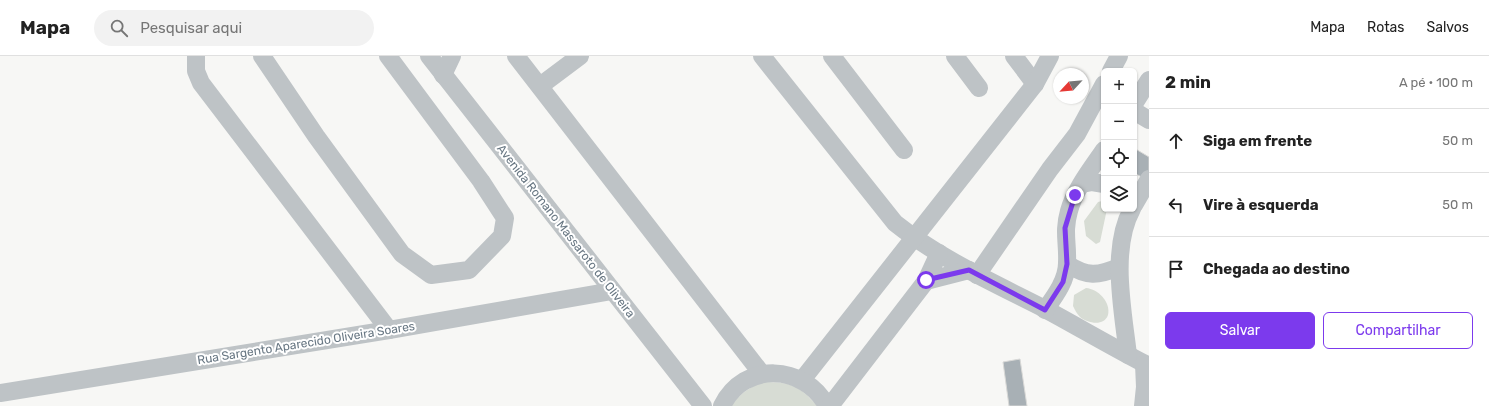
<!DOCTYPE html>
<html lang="pt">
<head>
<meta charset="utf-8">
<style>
  body { margin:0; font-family:Rubik,sans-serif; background:#f2f2f2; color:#222 }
  .controls { position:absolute; right:12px; top:12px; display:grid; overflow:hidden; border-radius:6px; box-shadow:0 1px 3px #0004 }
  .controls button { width:36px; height:36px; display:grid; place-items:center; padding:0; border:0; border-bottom:1px solid #e0e0e0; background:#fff; color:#222; font:20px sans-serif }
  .compass { position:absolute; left:1053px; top:12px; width:36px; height:36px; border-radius:50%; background:#fff; box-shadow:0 1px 3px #0004; rotate:244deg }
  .stop { position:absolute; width:12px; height:12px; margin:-9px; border:3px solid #7c3aed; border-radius:50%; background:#fff }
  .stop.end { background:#7c3aed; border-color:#fff; box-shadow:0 1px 4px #0008 }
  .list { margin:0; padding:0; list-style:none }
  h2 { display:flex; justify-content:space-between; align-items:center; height:52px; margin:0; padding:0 16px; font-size:17px }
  h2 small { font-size:13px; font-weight:400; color:#767676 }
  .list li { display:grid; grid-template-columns:26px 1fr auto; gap:12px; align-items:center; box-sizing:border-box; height:64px; padding:0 16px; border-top:1px solid #e0e0e0 }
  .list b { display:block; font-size:15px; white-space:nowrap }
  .list em { font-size:13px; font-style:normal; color:#767676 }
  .actions { display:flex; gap:8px; padding:12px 16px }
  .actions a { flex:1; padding:9px 0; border:1px solid #7c3aed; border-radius:6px; text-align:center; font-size:14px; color:#7c3aed }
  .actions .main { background:#7c3aed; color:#fff }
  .icon { flex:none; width:22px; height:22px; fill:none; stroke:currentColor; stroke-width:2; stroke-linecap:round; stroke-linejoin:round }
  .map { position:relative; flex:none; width:1149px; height:350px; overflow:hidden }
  header { display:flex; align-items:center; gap:24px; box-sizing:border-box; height:56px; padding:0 20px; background:#fff; border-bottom:1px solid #e0e0e0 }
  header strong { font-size:19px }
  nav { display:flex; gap:22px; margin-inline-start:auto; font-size:14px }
  .search { width:280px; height:36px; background:#f2f2f2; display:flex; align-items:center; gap:10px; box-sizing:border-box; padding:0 14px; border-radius:22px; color:#767676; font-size:15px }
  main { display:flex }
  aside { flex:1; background:#fff }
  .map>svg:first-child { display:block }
</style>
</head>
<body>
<header>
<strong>Mapa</strong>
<div class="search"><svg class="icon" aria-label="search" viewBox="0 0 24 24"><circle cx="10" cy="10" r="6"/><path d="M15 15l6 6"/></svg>Pesquisar aqui</div>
<nav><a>Mapa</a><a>Rotas</a><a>Salvos</a></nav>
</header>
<main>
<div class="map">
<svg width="1149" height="350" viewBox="0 0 1149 350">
  <rect width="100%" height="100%" fill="#f7f7f5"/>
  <g fill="#d7dcd4">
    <polygon points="1102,145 1104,145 1104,153 1107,153 1100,186 1096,188 1086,180 1084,165 1098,146"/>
    <path d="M1086,232c12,1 25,14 22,27 -4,12 -21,8 -28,2 -3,-3 -5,-7 -7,-11l1,-11z"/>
    <path d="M762,326c28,0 36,2 55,24h-86c7,-11 19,-19 31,-24z"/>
  </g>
  <g fill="#a8b0b5" stroke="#d9d9d7">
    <polygon points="1134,92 1149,101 1149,125 1134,117"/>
    <polygon points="1020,303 1027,350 1009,350 1003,306"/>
  </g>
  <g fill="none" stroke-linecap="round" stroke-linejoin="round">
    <g stroke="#bec3c6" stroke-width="18">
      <polyline points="196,0 196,15 201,27 389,274"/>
      <polyline points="262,0 316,80 402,198 431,219 469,214 502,180 505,162 481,125 388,0"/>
      <polyline points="429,0 703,350"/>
      <polyline points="516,0 762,318"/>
      <path d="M762,0l133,167c45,36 99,60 150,86 35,19 69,39 104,57"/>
      <polyline points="832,0 904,94"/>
      <polyline points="955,0 979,32"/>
      <polyline points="1014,0 1035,28"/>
      <polyline points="1111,15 1119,0"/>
      <polyline points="443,19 452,0"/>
      <polyline points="540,30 580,0"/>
      <polyline points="1134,48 1149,24"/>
      <polyline points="1134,55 1149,64"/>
      <polyline points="1082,128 1092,126 1104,128"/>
      <polyline points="1134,149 1149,123"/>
      <path d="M1067,208c20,13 31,12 52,3"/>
      <polyline points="977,219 1050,113 1077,78 1104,28"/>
      <polyline points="926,225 969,214"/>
      <path d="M1045,254c10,-14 22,-30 22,-47 1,-20 -4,-31 2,-52 6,-22 22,-42 35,-61"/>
      <path d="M1128,299c-5,-44 -18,-106 4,-146"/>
      <polyline points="802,324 1035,28 1050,0"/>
      <polyline points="0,337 389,274 612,235"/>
      <path d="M722,350c22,-45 82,-42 105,0"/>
      <polyline points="830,350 926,225 939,197"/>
      <polyline points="1143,350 1145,331 1144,308"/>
    </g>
  </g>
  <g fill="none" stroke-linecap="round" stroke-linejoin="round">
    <polyline stroke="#7c3aed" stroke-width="5" points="926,224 969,214 1045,254 1063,226 1067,208 1065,172 1075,139"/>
  </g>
  <g text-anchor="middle" stroke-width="4" stroke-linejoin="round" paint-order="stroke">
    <g font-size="12" fill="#687783" stroke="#fff">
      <text transform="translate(566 175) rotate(52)" y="4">Avenida Romano Massaroto de Oliveira</text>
      <text transform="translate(306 287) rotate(-9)" y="4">Rua Sargento Aparecido Oliveira Soares</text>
    </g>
  </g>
</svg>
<div class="controls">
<button>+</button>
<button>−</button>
<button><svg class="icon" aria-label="locate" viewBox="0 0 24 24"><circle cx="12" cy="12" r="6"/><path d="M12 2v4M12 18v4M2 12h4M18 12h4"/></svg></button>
<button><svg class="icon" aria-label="layers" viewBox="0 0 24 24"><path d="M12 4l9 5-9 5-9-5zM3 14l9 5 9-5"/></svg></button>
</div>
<svg class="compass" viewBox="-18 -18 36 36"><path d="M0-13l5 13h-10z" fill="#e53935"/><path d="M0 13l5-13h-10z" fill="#767676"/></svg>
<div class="stop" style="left:926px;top:224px"></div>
<div class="stop end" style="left:1075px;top:139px"></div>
</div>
<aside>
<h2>2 min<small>A pé · 100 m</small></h2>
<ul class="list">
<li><svg class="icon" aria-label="ahead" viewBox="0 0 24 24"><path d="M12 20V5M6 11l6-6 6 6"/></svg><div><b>Siga em frente</b></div><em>50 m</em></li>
<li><svg class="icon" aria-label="left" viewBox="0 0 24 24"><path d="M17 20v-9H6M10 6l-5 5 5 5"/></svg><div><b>Vire à esquerda</b></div><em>50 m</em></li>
<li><svg class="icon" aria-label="arrive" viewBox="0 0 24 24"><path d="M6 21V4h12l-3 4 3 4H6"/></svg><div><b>Chegada ao destino</b></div></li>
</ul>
<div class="actions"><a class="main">Salvar</a><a>Compartilhar</a></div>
</aside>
</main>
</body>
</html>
